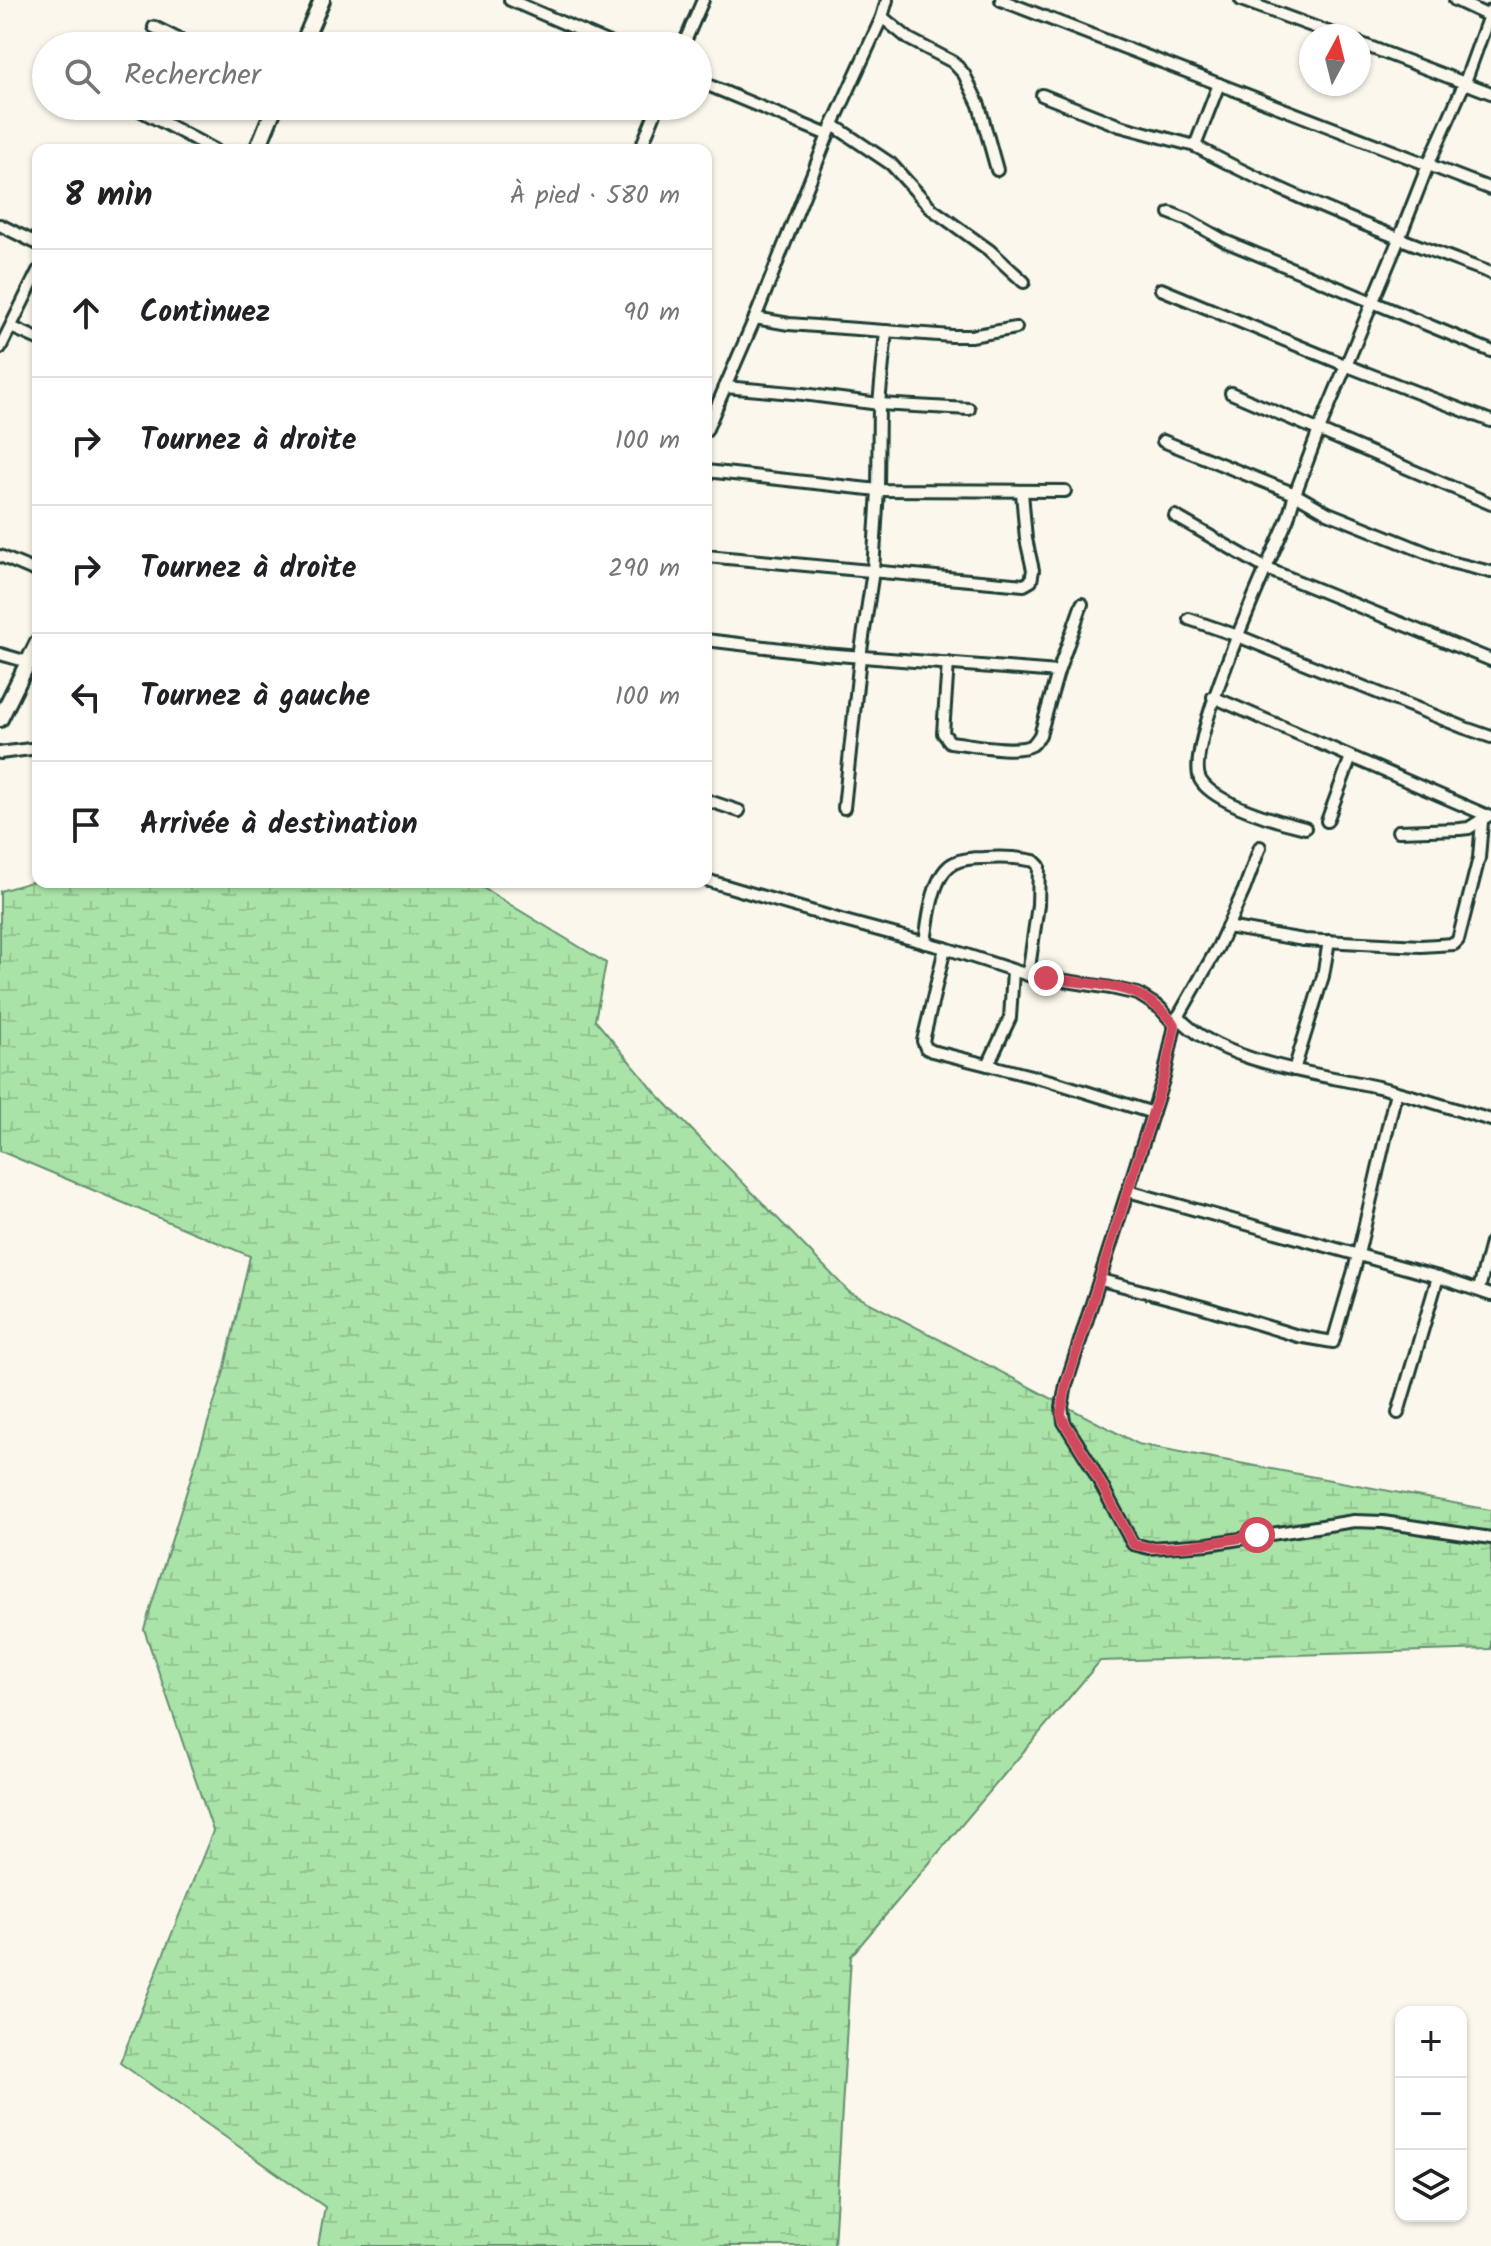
<!DOCTYPE html>
<html lang="fr">
<head>
<meta charset="utf-8">
<style>
  body { margin:0; font-family:Kalam,sans-serif; background:#f2f2f2; color:#202124 }
  .controls { position:absolute; right:24px; bottom:24px; display:grid; overflow:hidden; border-radius:16px; box-shadow:0 2px 6px #0004 }
  .controls button { width:72px; height:72px; display:grid; place-items:center; padding:0; border:0; border-bottom:2px solid #e0e0e0; background:#fff; color:#202124; font:40px sans-serif }
  .compass { position:absolute; left:1299px; top:24px; width:72px; height:72px; border-radius:50%; background:#fff; box-shadow:0 2px 6px #0004; rotate:7deg }
  .stop { position:absolute; width:24px; height:24px; margin:-18px; border:6px solid #d1495b; border-radius:50%; background:#fff }
  .stop.end { background:#d1495b; border-color:#fff; box-shadow:0 2px 8px #0008 }
  .list { margin:0; padding:0; list-style:none }
  h2 { display:flex; justify-content:space-between; align-items:center; height:104px; margin:0; padding:0 32px; font-size:34px }
  h2 small { font-size:26px; font-weight:400; color:#757577 }
  .list li { display:grid; grid-template-columns:52px 1fr auto; gap:24px; align-items:center; box-sizing:border-box; height:128px; padding:0 32px; border-top:2px solid #e0e0e0 }
  .list b { display:block; font-size:30px; white-space:nowrap }
  .list em { font-size:26px; font-style:normal; color:#757577 }
  .icon { flex:none; width:44px; height:44px; fill:none; stroke:currentColor; stroke-width:2; stroke-linecap:round; stroke-linejoin:round }
  .map { position:relative; flex:none; width:1491px; height:2246px; overflow:hidden }
  .search { position:absolute; background:#fff; box-shadow:0 2px 6px #0004; left:32px; top:32px; width:680px; height:88px; display:flex; align-items:center; gap:20px; box-sizing:border-box; padding:0 28px; border-radius:44px; color:#757577; font-size:30px }
  .panel { position:absolute; background:#fff; box-shadow:0 2px 6px #0004; left:32px; top:144px; width:680px; height:744px; border-radius:16px }
  .map>svg:first-child { display:block }
</style>
</head>
<body>
<div class="map">
<svg width="1491" height="2246" viewBox="0 0 1491 2246">
  <defs>
    <pattern id="wetland-marsh" width="20" height="14" patternUnits="userSpaceOnUse" patternTransform="scale(2)"><rect width="20" height="14" fill="#aae3a8"/><path d="M1 5h8M5 5V1M11 12h8M15 12V8" fill="none" stroke="#92c491"/></pattern>
  </defs>
  <rect width="100%" height="100%" fill="#fbf7ec"/>
  <filter id="ink" filterUnits="userSpaceOnUse"><feTurbulence type="fractalNoise" baseFrequency=".0125" numOctaves="2"/><feDisplacementMap in="SourceGraphic" scale="16" xChannelSelector="R" yChannelSelector="G"/><feConvolveMatrix kernelMatrix="1 2 1 2 8 2 1 2 1" color-interpolation-filters="sRGB"/></filter>
  <g filter="url(#ink)">
    <polygon fill="url(#wetland-marsh)" stroke="#64906e" stroke-width="2" points="38,880 38,882 473,882 606,963 595,1020 656,1093 849,1292 1138,1444 1491,1510 1491,1649 1100,1661 851,1956 834,2246 318,2246 325,2207 120,2063 213,1831 144,1629 224,1371 250,1256 0,1151 0,891"/>
    <g fill="none" stroke-linecap="round" stroke-linejoin="round">
      <defs>
        <g id="minor">
          <polyline points="510,0 616,46"/>
          <polyline points="1001,0 1491,189"/>
          <polyline points="1241,0 1339,36"/>
          <polyline points="1455,0 1491,17"/>
          <polyline points="882,17 909,39 953,62 964,74 979,105 997,170"/>
          <polyline points="154,27 192,46"/>
          <polyline points="1359,43 1491,93"/>
          <polyline points="683,46 703,0"/>
          <polyline points="698,81 828,135"/>
          <path d="M1219,84l-24,62c93,51 196,90 296,127"/>
          <polyline points="1042,95 1120,126 1195,146"/>
          <polyline points="132,106 215,150"/>
          <polyline points="833,125 891,164 932,209 989,250 1024,282"/>
          <polyline points="640,150 658,106"/>
          <polyline points="1170,213 1188,220 1225,241 1491,351"/>
          <polyline points="0,225 38,244"/>
          <polyline points="1161,289 1345,365 1491,421"/>
          <polyline points="755,318 789,324 952,336 971,336 1016,328"/>
          <polyline points="11,327 38,339"/>
          <polyline points="0,348 38,271"/>
          <polyline points="725,387 803,394 879,404 969,409"/>
          <polyline points="1231,393 1491,504"/>
          <polyline points="706,431 755,318 828,135 882,17 887,0"/>
          <polyline points="1163,441 1295,494 1328,513 1450,562 1491,572"/>
          <polyline points="706,471 878,490 1065,491"/>
          <polyline points="1175,516 1267,569 1491,660"/>
          <polyline points="0,556 38,572"/>
          <polyline points="706,556 1024,585 1031,581 1033,570 1026,539 1022,492"/>
          <polyline points="1189,619 1238,636 1465,728 1491,737"/>
          <polyline points="706,640 824,654 1058,672"/>
          <polyline points="0,654 28,662"/>
          <path d="M948,663l-5,70 7,9c19,2 67,12 82,3 4,-3 5,-6 8,-10l18,-63 24,-68"/>
          <polyline points="1213,697 1488,816"/>
          <polyline points="0,753 38,748"/>
          <polyline points="706,800 739,811"/>
          <polyline points="844,808 860,657 873,571 878,490 879,404 886,331"/>
          <polyline points="1327,821 1351,757"/>
          <path d="M1305,828c-26,-6 -89,-24 -104,-47 -20,-30 71,-225 87,-263l7,-24 24,-64 80,-191 29,-74 37,-83 26,-72"/>
          <polyline points="1398,831 1460,829 1469,828 1486,817"/>
          <polyline points="706,880 841,920 945,948 1028,975 1111,988 1138,994 1160,1008 1175,1025 1164,1077 1066,1385 1062,1407 1064,1422 1089,1462 1133,1544 1149,1548 1208,1544 1354,1521 1383,1522 1491,1538"/>
          <polyline points="1227,927 1304,940 1421,946 1454,944 1458,940 1479,858 1482,821"/>
          <path d="M925,943c3,-22 7,-69 29,-80 8,-4 21,-5 30,-5 17,-1 33,-1 50,3l5,5 -1,39 -10,70"/>
          <polyline points="945,948 923,1041 926,1048 932,1051 1051,1081 1153,1113"/>
          <path d="M1178,1016c39,47 143,58 200,71 38,9 75,22 113,33"/>
          <polyline points="1177,1019 1218,947 1244,890 1260,847"/>
          <polyline points="988,1065 1010,1018 1013,971"/>
          <polyline points="1294,1070 1323,976 1329,941"/>
          <polyline points="1128,1191 1438,1277 1491,1295"/>
          <polyline points="1101,1280 1203,1307 1298,1336 1333,1342 1355,1267 1396,1092"/>
          <polyline points="1479,1289 1491,1243"/>
          <polyline points="1398,1413 1438,1277"/>
        </g>
        <g id="secondary">
          <polyline points="302,46 322,0"/>
          <polyline points="257,150 275,106"/>
          <polyline points="0,719 38,642"/>
        </g>
      </defs>
      <use href="#minor" stroke="#1f3d34" stroke-width="16"/>
      <use href="#secondary" stroke="#1f3d34" stroke-width="20"/>
      <use href="#minor" stroke="#fbf7ec" stroke-width="10"/>
      <use href="#secondary" stroke="#fbf7ec" stroke-width="14"/>
    </g>
  </g>
  <g fill="none" stroke-linecap="round" stroke-linejoin="round" filter="url(#ink)">
    <path stroke="#d1495b" stroke-width="10" d="M1046,978c26,4 73,6 95,18 14,7 24,17 34,29l-11,52 -98,308 -5,29 3,8 25,40 44,82c23,10 97,-4 124,-9"/>
  </g>
</svg>
<div class="controls">
<button>+</button>
<button>−</button>
<button><svg class="icon" aria-label="layers" viewBox="0 0 24 24"><path d="M12 4l9 5-9 5-9-5zM3 14l9 5 9-5"/></svg></button>
</div>
<svg class="compass" viewBox="-18 -18 36 36"><path d="M0-13l5 13h-10z" fill="#e53935"/><path d="M0 13l5-13h-10z" fill="#757577"/></svg>
<div class="stop" style="left:1257px;top:1535px"></div>
<div class="stop end" style="left:1046px;top:978px"></div>
<div class="search"><svg class="icon" aria-label="search" viewBox="0 0 24 24"><circle cx="10" cy="10" r="6"/><path d="M15 15l6 6"/></svg>Rechercher</div>
<section class="panel">
<h2>8 min<small>À pied · 580 m</small></h2>
<ul class="list">
<li><svg class="icon" aria-label="ahead" viewBox="0 0 24 24"><path d="M12 20V5M6 11l6-6 6 6"/></svg><div><b>Continuez</b></div><em>90 m</em></li>
<li><svg class="icon" aria-label="right" viewBox="0 0 24 24"><path d="M7 20v-9h11M14 6l5 5-5 5"/></svg><div><b>Tournez à droite</b></div><em>100 m</em></li>
<li><svg class="icon" aria-label="right" viewBox="0 0 24 24"><path d="M7 20v-9h11M14 6l5 5-5 5"/></svg><div><b>Tournez à droite</b></div><em>290 m</em></li>
<li><svg class="icon" aria-label="left" viewBox="0 0 24 24"><path d="M17 20v-9H6M10 6l-5 5 5 5"/></svg><div><b>Tournez à gauche</b></div><em>100 m</em></li>
<li><svg class="icon" aria-label="arrive" viewBox="0 0 24 24"><path d="M6 21V4h12l-3 4 3 4H6"/></svg><div><b>Arrivée à destination</b></div></li>
</ul>
</section>
</div>
</body>
</html>
